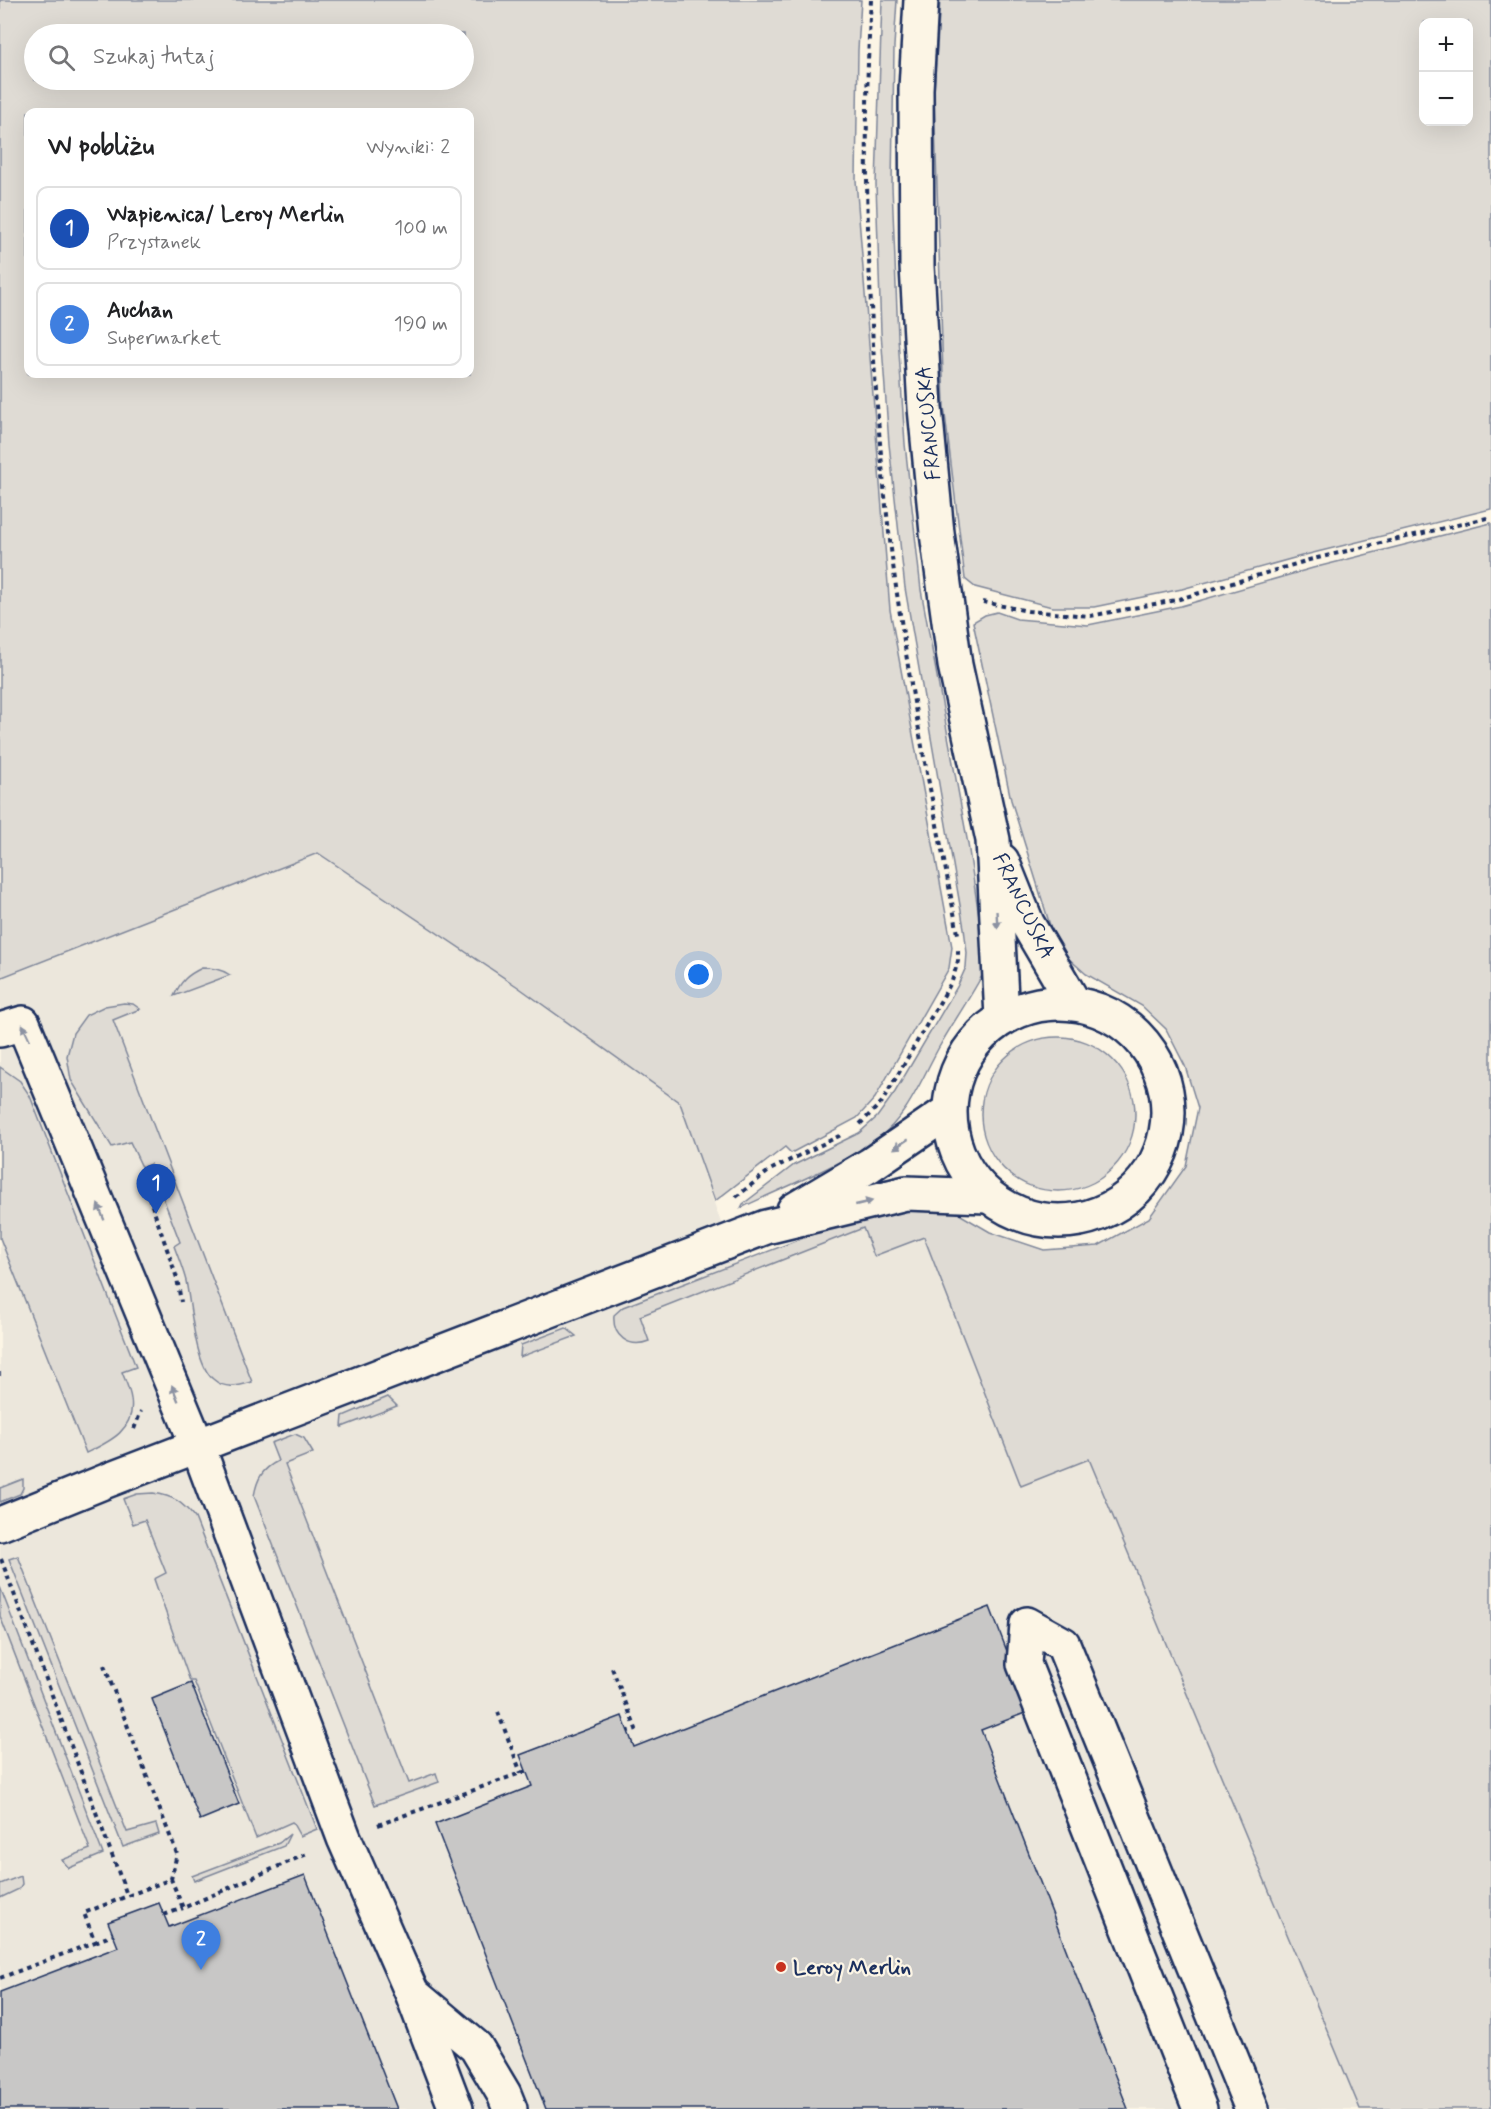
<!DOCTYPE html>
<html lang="pl">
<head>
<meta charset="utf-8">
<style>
  body { margin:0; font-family:Mynerve,sans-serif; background:#f6f6f6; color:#202124 }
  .controls { position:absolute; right:18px; top:18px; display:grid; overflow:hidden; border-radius:12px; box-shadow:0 6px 24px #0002 }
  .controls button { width:54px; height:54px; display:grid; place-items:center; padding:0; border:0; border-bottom:2px solid #e0e0e0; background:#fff; color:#202124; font:30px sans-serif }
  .you { position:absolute; left:699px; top:975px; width:21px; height:21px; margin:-15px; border:4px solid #fff; border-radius:50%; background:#1a73e8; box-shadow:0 0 0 9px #1a73e833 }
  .badge { display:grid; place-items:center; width:39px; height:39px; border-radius:50%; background:#c8321e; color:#fff; font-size:20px; font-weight:700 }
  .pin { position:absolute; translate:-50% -50px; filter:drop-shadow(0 2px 3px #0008) }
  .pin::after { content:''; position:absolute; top:32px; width:21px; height:18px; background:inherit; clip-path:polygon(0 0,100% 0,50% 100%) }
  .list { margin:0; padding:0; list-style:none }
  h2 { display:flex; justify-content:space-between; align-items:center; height:78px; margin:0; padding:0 24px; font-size:26px }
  h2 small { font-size:20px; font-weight:400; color:#757577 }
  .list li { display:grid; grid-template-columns:39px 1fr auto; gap:18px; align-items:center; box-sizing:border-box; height:84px; margin:0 12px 12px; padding:0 12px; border:2px solid #e0e0e0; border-radius:12px }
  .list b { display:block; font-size:22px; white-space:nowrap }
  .list p { margin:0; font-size:20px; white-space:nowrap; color:#757577 }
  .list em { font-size:20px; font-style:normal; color:#757577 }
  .icon { flex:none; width:33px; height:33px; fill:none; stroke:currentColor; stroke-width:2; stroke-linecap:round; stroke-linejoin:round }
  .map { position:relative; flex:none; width:1491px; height:2109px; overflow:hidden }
  .search { position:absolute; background:#fff; box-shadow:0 6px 24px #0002; left:24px; top:24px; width:450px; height:66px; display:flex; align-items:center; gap:15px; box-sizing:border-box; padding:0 21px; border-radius:33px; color:#757577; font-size:22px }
  .panel { position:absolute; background:#fff; box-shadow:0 6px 24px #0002; left:24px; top:108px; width:450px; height:270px; border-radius:12px }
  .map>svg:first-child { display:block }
</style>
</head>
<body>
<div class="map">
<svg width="1491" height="2109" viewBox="0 0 1491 2109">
  <rect width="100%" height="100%" fill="#fcf5e5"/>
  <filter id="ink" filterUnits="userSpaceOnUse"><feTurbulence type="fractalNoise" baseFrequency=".0167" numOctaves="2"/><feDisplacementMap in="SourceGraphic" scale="12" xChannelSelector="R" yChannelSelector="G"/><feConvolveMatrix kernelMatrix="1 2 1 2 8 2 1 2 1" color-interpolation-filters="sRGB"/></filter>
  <g filter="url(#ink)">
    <polygon fill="#ece7dc" points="318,853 518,987 680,1103 735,1264 824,1230 884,1213 990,1232 1113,1512 1360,2109 0,2109 0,978"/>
    <g fill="#dfdbd4" stroke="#7d8599" stroke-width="1.5" fill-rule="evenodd">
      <path d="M0,0h861l-3,50 -2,130 34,430 62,337 -3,21 -74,130 -18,20 -66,35 -6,-6 -70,54 -35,-98 -162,-116 -200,-134 -318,125zM34,34h430v46h-430zM470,112v262h-442v-262z"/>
      <path d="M882,0h15l-3,46 -2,140 6,151 7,107 16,146 47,254 17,112v14c-14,27 -32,52 -47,79 -18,33 -30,67 -61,90 -41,29 -91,47 -136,69l2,-4 51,-39 65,-32 18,-16 18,-25 62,-105 9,-20 1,-14 -3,-25 -59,-340 -16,-144 -8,-112 -5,-148z"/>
      <path d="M940,0h551v509l-186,46 -123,34 -88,18h-42l-77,-20 -10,-8 -21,-173 -10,-314zM1424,22h44v100h-44z"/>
      <path d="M1491,523v1586h-131l-271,-650 -68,27 -97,-249 -50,19 -11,-28 -223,88 9,25c-20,8 -37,-5 -35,-26l9,-8 201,-77 95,-24 35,5 36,21 54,18 54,-4 51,-28 37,-52 12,-58 -13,-42 -19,-37 -24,-23 -56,-32 -19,-17 -14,-22 -42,-135 -38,-178 12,-7 12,-3 20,7 71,6 93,-19 132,-38z"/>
      <path d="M202,968c11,0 19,1 28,7l-56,21c7,-15 13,-21 28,-28z"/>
      <path d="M124,1003l9,1 7,5 -27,11 139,362c-14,4 -27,8 -39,-3 -18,-14 -22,-74 -27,-98 -3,-12 -8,-24 -12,-35l6,-4 -30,-78 -8,3 -12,-25 -18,5 -41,-67 -4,-24 6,-23 13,-18 19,-9z"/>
      <circle cx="1058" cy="1114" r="77"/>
      <path d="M0,1067l20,14 10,15 106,271 -14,5c3,8 8,18 9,27 5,31 -22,43 -45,54l-86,-215z"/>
      <polygon points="566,1328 576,1336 520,1357 521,1345"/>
      <polygon points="388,1397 397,1406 342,1427 343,1416"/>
      <path d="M295,1434l9,4 9,15 -28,11 124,319 27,-10 3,9 -64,23 -121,-309c3,-17 8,-27 24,-35l-7,-18z"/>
      <polygon points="23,1479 23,1488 20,1494 0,1502 0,1488"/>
      <path d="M153,1493c21,3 29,9 42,25l122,311 -17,7 -8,-14 -36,16 -62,-157h-4l-36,-102 12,-6 -21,-53 -12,4 -10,-25 14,-5z"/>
      <polygon points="18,1556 127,1832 156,1824 159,1834 123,1847 9,1559"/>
      <polygon points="0,1587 103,1854 69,1868 62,1860 90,1849 0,1616"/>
      <polygon points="290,1834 284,1846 194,1881 192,1876 279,1843"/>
      <polygon points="21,1876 22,1884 19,1889 0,1898 0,1884"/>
    </g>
    <g fill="#c8c7c6" stroke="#1b2f5e" stroke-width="1.5">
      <polygon points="990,1607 1030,1711 981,1730 1128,2109 546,2109 435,1824 532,1786 520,1755 622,1716 634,1747"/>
      <polygon points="191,1683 239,1804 200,1820 152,1699"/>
      <polygon points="305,1875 397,2109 0,2109 0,1992 118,1947 108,1922 159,1903 169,1927"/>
    </g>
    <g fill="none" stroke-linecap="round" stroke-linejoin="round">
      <defs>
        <g id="minor">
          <polyline points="921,0 916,89 917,266 925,408 937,533 955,665 993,840 1002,1018"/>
          <polyline points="1002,861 1027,923 1074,1003"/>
          <circle cx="1059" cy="1112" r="109"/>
          <polyline points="0,1030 23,1023 198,1447 344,1838 412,1993 456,2109"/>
          <polyline points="794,1210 870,1165 949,1111"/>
          <polyline points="0,1524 106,1481 766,1227 906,1193 987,1196"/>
          <polyline points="413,1994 476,2047 504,2094 510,2109"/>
          <polyline points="1200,2109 1024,1664 1027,1624 1063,1644 1252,2109"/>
        </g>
      </defs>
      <use href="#minor" stroke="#1b2f5e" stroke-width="38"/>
      <g stroke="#1b2f5e" stroke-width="4" stroke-dasharray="4.5 4.5" stroke-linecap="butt">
        <path d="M871,0c-6,95 -5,189 -1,284 5,114 14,230 32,343 15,103 37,205 56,307"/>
        <polyline points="983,602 1028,611 1090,616 1176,600 1309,560 1491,517"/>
        <polyline points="860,1124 882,1102 952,981 958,961 958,948"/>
        <polyline points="146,1188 177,1278 181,1302"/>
        <polyline points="736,1197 770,1170 843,1134"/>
        <polyline points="0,1374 1,1374"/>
        <polyline points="134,1429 141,1411"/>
        <polyline points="1,1559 127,1895"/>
        <polyline points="104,1665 177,1854 171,1879"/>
        <polyline points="612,1668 636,1729 628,1731"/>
        <polyline points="498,1712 521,1773"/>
        <polyline points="378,1825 526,1771"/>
        <polyline points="164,1915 183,1908"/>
        <polyline points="95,1942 113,1935"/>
        <polyline points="0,1978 95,1942 84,1913 171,1879 183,1908 309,1853"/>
      </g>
      <use href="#minor" stroke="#fcf5e5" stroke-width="33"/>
    </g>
    <defs><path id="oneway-solid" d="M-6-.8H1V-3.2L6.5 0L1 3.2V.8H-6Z" transform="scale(1.5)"/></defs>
    <g fill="#8c92a2">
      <use href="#oneway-solid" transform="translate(997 920) rotate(87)"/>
      <use href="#oneway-solid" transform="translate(26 1032) rotate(-115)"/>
      <use href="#oneway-solid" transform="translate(901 1144) rotate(146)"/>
      <use href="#oneway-solid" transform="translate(864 1203) rotate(-13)"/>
      <use href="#oneway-solid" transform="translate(101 1212) rotate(-112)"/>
      <use href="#oneway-solid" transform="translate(175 1393) rotate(-112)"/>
    </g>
  </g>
  <circle fill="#c8321e" stroke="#fcf5e5" stroke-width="2" cx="781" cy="1967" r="6"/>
  <g text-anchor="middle" stroke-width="4.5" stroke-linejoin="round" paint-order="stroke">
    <g font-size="21" fill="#1b2f5e" stroke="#fcf5e5">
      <text transform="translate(928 423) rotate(-95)" y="7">FRANCUSKA</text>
      <text transform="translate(1024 906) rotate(64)" y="7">FRANCUSKA</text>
    </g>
    <g font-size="21" font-weight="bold" fill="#1b2f5e" stroke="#fcf5e5" text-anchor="start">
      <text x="793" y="1974">Leroy Merlin</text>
    </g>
  </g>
</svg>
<div class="controls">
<button>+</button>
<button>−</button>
</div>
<div class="you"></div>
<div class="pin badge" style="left:156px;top:1214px;background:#1a4fb4">1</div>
<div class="pin badge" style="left:201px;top:1970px;background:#3f7fe0">2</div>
<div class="search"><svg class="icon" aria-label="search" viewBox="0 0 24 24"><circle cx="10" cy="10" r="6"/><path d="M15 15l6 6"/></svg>Szukaj tutaj</div>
<section class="panel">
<h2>W pobliżu<small>Wyniki: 2</small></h2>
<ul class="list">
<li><span class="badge" style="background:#1a4fb4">1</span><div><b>Wapienica/ Leroy Merlin</b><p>Przystanek</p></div><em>100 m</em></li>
<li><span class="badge" style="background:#3f7fe0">2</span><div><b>Auchan</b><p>Supermarket</p></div><em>190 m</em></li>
</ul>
</section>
</div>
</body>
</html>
